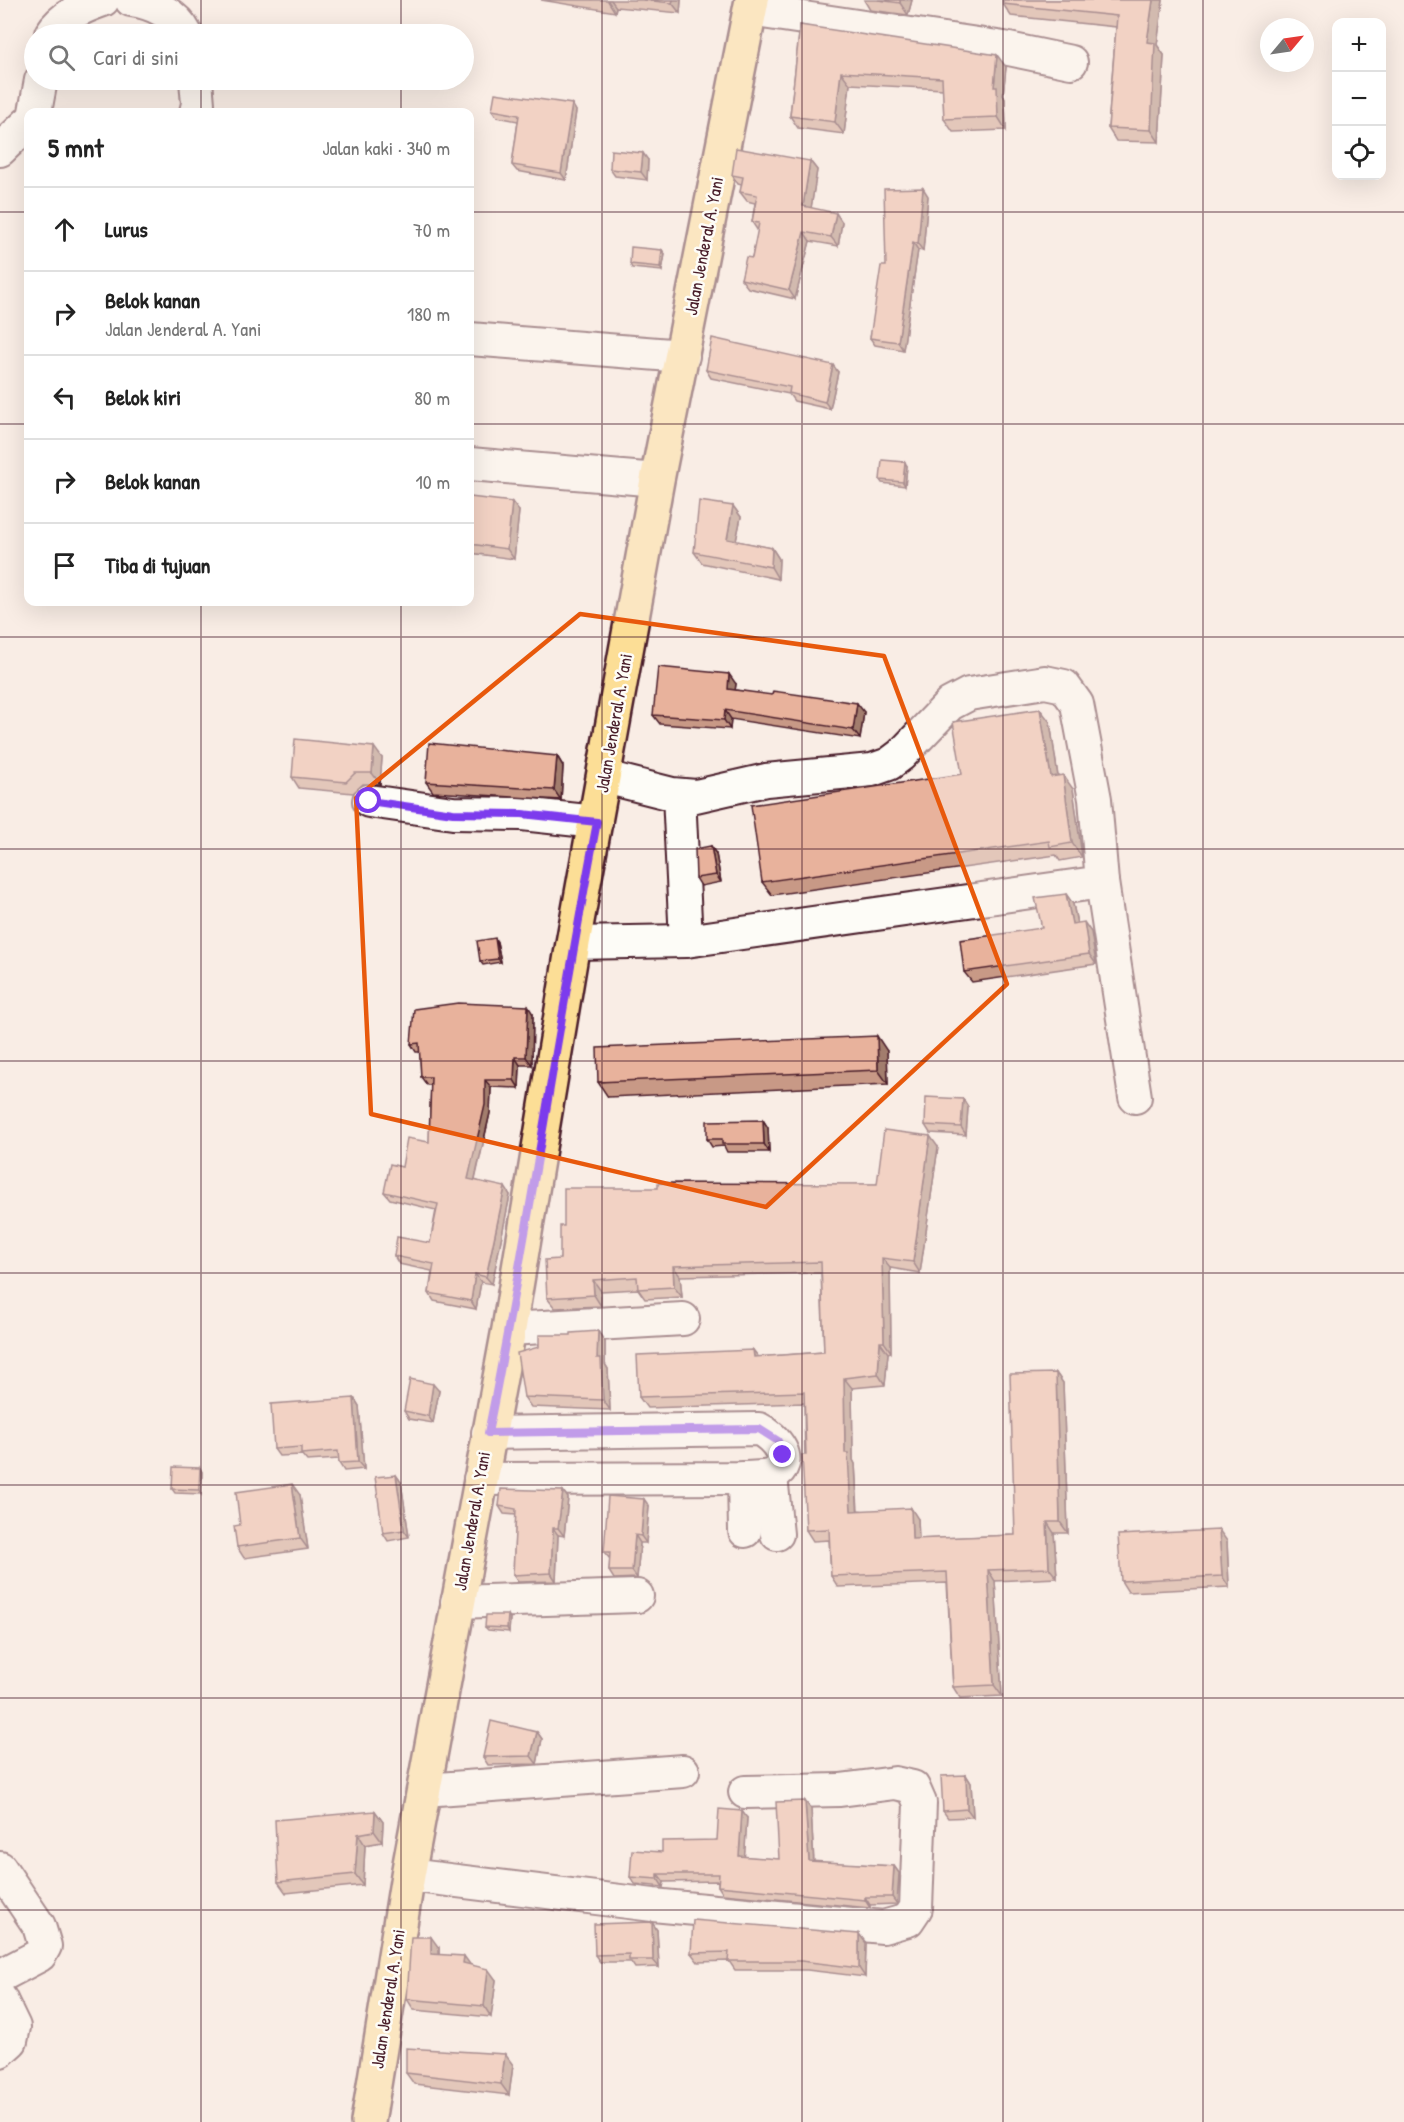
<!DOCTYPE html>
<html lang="id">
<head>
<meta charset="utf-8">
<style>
  body { margin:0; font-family:"Patrick Hand",sans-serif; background:#f6f6f6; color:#222 }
  .controls { position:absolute; right:18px; top:18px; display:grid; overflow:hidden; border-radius:12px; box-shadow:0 6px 24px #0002 }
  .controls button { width:54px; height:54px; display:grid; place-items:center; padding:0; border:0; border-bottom:2px solid #e0e0e0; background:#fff; color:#222; font:30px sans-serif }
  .compass { position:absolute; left:1260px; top:18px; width:54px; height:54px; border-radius:50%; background:#fff; box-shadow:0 6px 24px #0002; rotate:61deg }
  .stop { position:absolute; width:18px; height:18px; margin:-14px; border:4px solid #7c3aed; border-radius:50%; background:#fff }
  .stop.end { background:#7c3aed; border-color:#fff; box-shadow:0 2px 6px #0008 }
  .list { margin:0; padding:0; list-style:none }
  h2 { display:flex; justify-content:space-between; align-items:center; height:78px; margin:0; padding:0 24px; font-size:26px }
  h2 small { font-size:20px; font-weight:400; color:#767676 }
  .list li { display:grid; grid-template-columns:39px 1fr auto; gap:18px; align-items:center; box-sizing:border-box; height:84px; padding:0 24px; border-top:2px solid #e0e0e0 }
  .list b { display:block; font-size:22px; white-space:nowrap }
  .list p { margin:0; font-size:20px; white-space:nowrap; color:#767676 }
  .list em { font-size:20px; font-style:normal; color:#767676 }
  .icon { flex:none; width:33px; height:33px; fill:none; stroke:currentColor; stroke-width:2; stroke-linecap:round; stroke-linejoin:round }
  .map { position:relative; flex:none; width:1404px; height:2122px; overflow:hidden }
  .search { position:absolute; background:#fff; box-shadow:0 6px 24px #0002; left:24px; top:24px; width:450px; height:66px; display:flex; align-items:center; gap:15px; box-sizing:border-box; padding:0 21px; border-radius:33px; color:#767676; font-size:22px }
  .panel { position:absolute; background:#fff; box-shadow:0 6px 24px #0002; left:24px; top:108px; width:450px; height:498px; border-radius:12px }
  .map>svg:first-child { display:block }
</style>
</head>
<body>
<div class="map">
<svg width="1404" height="2122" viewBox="0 0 1404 2122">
  <rect width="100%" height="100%" fill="#f9ede5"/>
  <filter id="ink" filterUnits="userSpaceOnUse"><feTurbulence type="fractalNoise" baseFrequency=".0167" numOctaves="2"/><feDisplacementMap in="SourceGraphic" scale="12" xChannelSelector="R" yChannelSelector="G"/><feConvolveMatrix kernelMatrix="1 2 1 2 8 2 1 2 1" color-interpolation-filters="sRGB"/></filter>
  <g filter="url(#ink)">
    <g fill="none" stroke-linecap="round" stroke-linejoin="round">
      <defs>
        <g id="minor">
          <path d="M131,0c22,3 45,14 55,34"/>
          <polyline points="750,10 1004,48 1071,62"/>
          <path d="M51,34c11,-18 32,-27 52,-34"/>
          <polyline points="35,112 41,80"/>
          <polyline points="196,112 198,104 196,80"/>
          <polyline points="0,150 28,123"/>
          <polyline points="470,339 683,356"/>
          <polyline points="470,464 657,480"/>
          <polyline points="679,795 686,941"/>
          <polyline points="369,801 453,813 522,814 596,822"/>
          <polyline points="1102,882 1135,1097"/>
          <polyline points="573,943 686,941 1102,882 1095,799 1077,704 1064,686 1045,682 969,694 950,704 901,755 889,764 872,770 766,780 696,796 672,794 605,777"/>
          <polyline points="509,1329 683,1319"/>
          <polyline points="771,1476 777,1534"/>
          <polyline points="744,1478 745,1531"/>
          <path d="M480,1479l264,-1c9,-1 21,0 28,-3 26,-13 2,-39 -13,-46l-271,4"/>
          <polyline points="457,1602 637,1596"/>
          <polyline points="424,1790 683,1771"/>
          <polyline points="0,1868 39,1926 45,1946 40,1955 0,1976"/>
          <polyline points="408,1875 653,1905 883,1927 908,1920 916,1908 920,1803 913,1787 895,1783 840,1790 745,1792"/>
          <polyline points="0,1998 14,2027 11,2041 0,2051"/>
        </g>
        <polyline id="major" points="368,2122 408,1875 509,1329 573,943 657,480 752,0"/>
      </defs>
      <use href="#minor" stroke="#4a1f2b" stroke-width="36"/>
      <use href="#major" stroke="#4a1f2b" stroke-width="38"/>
      <use href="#minor" stroke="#fdfcf7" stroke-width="32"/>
      <use href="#major" stroke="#fcde96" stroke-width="33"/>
    </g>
    <g fill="#c89986" stroke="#4a1f2b" stroke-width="1.5">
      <polygon points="541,0 681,0 680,13 616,7 615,12"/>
      <polygon points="864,0 912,0 908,15 870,10"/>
      <polygon points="1003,0 1163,0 1157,45 1164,55 1159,142 1116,141 1108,128 1116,27 1011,16 1003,4"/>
      <polygon points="800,25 1006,67 1003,95 1005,99 1006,130 953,132 944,119 943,89 850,84 844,134 798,128 790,116"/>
      <polygon points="572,104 576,111 566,180 517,171 512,165 518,121 497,117 492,110"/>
      <polygon points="648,160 647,180 615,176 610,169"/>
      <polygon points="810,161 817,170 811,208 842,222 838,246 810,241 795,299 748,288 741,279 752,258 758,231 752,222 755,203 747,201 740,192 742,185 738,184 732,175"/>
      <polygon points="928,196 923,251 918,250 903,350 875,345 870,338 886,266"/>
      <polygon points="662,250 665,254 662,271 632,268 630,264"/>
      <polygon points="706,370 838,372 830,409 794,401 789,394 711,378"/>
      <polygon points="907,466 905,486 882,483 880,480"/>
      <polygon points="470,497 519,511 514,559 470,553"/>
      <polygon points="733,506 741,517 736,541 772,548 779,559 778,579 702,563 694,552"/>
      <polygon points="736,684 735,690 864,712 860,739 731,719 730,729 660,724 653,715"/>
      <polygon points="1050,722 1058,776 1073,789 1082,857 1060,861 1056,855 772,895 762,882 962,774"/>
      <polygon points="557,756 563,766 561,800 433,792 426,782"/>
      <polygon points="382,758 380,784 363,784 353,793 299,788 292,777"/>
      <polygon points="711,846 716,854 721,882 701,886 696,878"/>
      <polygon points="1066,894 1073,904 1077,923 1091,932 1096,964 972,982 964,972 1042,928"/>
      <polygon points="497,942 501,962 483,965 480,961"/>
      <polygon points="533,1014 532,1065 520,1065 519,1088 491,1087 490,1113 475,1180 510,1195 492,1284 481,1282 476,1309 434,1301 429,1293 432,1271 399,1264 394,1256 430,1243 436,1210 390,1199 384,1192 402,1167 429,1142 431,1085 427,1085 421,1077 420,1052 416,1052 411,1044"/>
      <polygon points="887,1051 888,1084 608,1097 598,1082"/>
      <polygon points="963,1099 968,1107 966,1135 930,1133 925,1125"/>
      <polygon points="763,1120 768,1128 769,1152 727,1152 724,1146 712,1147 707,1139"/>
      <polygon points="938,1147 920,1273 890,1268 891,1352 888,1353 885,1385 852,1388 853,1460 855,1464 858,1510 918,1519 919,1539 1015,1535 1056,1373 1063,1383 1068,1533 1054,1533 1057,1578 995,1581 1002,1696 960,1698 953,1687 947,1583 838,1587 831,1576 829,1540 813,1541 806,1530 804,1403 647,1408 639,1397 753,1350 758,1357 824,1352 821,1273 680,1276 682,1297 645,1299 638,1289 601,1291 601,1306 555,1308 547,1298 560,1259 564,1226 658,1188 877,1184"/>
      <polygon points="605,1342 605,1364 608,1369 610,1410 531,1407 524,1397"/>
      <polygon points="439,1391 433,1423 409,1419 404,1411"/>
      <polygon points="354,1398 359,1406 364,1469 344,1471 339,1463 339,1459 307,1461 302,1455 279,1456 274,1449"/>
      <polygon points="200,1468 202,1472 201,1494 175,1493 172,1489"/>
      <polygon points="396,1475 401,1482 409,1537 388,1541 383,1533"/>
      <polygon points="563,1491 568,1498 564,1536 558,1535 556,1581 518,1582 513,1575 516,1515 504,1514 499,1506"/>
      <polygon points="300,1495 308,1549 244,1558 237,1547 240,1525"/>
      <polygon points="649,1506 646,1543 640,1543 637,1578 614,1579 609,1571 610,1559 604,1552"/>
      <polygon points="1227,1541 1229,1587 1128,1592 1121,1581"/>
      <polygon points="508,1615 510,1618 509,1632 488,1630 485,1627"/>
      <polygon points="537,1732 542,1739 537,1764 488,1765 483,1757"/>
      <polygon points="966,1775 971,1783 973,1817 948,1818 943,1811"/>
      <polygon points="811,1809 814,1862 894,1866 899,1873 897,1904 870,1905 870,1908 723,1894 718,1886 718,1881 664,1882 663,1887 635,1884 630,1877 662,1852 717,1840 747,1818 744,1857 779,1859"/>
      <polygon points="375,1811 383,1822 382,1842 365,1845 363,1885 286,1893 278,1882"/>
      <polygon points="657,1930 659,1967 635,1968 631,1962 600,1962 595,1955"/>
      <polygon points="859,1934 866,1943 865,1977 807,1970 735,1970 729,1961 698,1962 691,1953"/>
      <polygon points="439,1948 439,1955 471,1965 496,1980 491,2017 414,2010 407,1999"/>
      <polygon points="513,2065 509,2095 414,2084 406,2073"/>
    </g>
    <g fill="#a27d6d" stroke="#4a1f2b" stroke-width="1.5">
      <polygon points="608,0 611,0 616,7 615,12 608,1"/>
      <polygon points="673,0 681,0 680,13 672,3"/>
      <polygon points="900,0 912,0 908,15 900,3"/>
      <polygon points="1153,0 1163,0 1157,45 1164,55 1159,142 1151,130 1147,42"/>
      <polygon points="997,55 1006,67 1003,95 1005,99 1006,130 998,117 994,87"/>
      <polygon points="841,72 850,84 844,134 835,122"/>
      <polygon points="572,104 576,111 566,180 561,173"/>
      <polygon points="643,153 648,160 647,180 641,172"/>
      <polygon points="810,161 817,170 810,215 803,206"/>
      <polygon points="923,188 928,196 923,251 918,244"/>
      <polygon points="836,213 842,222 838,246 831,237"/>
      <polygon points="804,232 810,241 795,299 789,290"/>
      <polygon points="913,242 918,250 903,350 898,342"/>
      <polygon points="662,250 665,254 662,271 660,267"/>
      <polygon points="833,365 838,372 830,409 825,402"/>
      <polygon points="905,462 907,466 905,486 903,482"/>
      <polygon points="512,502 519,511 514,559 507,549"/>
      <polygon points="733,506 741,517 734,550 727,539"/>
      <polygon points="772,548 779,559 778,579 771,567"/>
      <polygon points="729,674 736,684 734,698 728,689"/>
      <polygon points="857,703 864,712 860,739 853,730"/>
      <polygon points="1040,709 1050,722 1060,791 1051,777"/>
      <polygon points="725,710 731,719 730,729 724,720"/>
      <polygon points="374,747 382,758 380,784 372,773"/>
      <polygon points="557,756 563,766 561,800 554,790"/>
      <polygon points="1063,775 1073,789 1082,857 1072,843"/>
      <polygon points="711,846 716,854 721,882 716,875"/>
      <polygon points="1066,894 1073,904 1079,934 1072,924"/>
      <polygon points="1084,922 1091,932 1096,964 1089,954"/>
      <polygon points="495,938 497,942 501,962 498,959"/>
      <polygon points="528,1006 533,1014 532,1065 526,1057"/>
      <polygon points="877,1036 887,1051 888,1084 878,1070"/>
      <polygon points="515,1057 520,1065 519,1088 514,1080"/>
      <polygon points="485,1080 491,1087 490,1113 473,1187 468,1179"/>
      <polygon points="963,1099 968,1107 966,1135 961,1127"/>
      <polygon points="763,1120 768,1128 769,1152 764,1144"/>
      <polygon points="930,1136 938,1147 920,1273 913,1262"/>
      <polygon points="505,1187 510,1195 492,1284 486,1277"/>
      <polygon points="882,1258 890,1268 891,1352 884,1342"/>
      <polygon points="673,1266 680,1276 682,1297 674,1287"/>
      <polygon points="475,1274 481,1282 476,1309 471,1301"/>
      <polygon points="593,1280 601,1291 601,1306 594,1295"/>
      <polygon points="598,1331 605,1342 605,1364 608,1369 610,1410 603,1400 597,1358"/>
      <polygon points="880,1342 888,1353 885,1385 878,1374"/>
      <polygon points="753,1350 761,1360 754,1357"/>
      <polygon points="1056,1373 1063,1383 1068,1533 1060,1522"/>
      <polygon points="844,1378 852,1388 853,1460 855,1464 858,1521 851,1511 845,1453"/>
      <polygon points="433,1384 439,1391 433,1423 428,1416"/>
      <polygon points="354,1398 359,1406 364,1469 358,1462"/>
      <polygon points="200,1468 202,1472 201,1494 199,1490"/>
      <polygon points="396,1475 401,1482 409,1537 404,1530"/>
      <polygon points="292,1484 300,1495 308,1549 300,1538"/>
      <polygon points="563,1491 568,1498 564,1536 558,1528"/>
      <polygon points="644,1499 649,1506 646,1543 641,1536"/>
      <polygon points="911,1508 918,1519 919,1550 912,1539"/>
      <polygon points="1047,1522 1054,1533 1057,1578 1049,1568"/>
      <polygon points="553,1528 558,1535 556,1581 551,1573"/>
      <polygon points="1219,1530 1227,1541 1229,1587 1222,1576"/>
      <polygon points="635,1535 640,1543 637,1578 632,1571"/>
      <polygon points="988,1570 995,1581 1002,1696 994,1685"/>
      <polygon points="508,1615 510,1618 509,1632 507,1628"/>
      <polygon points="537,1732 542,1739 537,1764 531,1756"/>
      <polygon points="966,1775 971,1783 973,1817 967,1809"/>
      <polygon points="805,1801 811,1809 814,1869 809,1861"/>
      <polygon points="375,1811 383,1822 382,1842 374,1831"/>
      <polygon points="742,1811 747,1818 744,1864 739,1856"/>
      <polygon points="358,1834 365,1845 363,1885 355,1874"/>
      <polygon points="894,1866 899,1873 897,1904 892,1897"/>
      <polygon points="658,1874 664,1882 663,1887 658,1879"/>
      <polygon points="865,1897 870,1905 870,1908 865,1900"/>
      <polygon points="652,1922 657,1930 659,1967 653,1960"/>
      <polygon points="859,1934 866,1943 865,1977 859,1968"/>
      <polygon points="431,1937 439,1948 439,1965 431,1954"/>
      <polygon points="464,1956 472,1967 463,1963"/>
      <polygon points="488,1969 496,1980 491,2017 484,2006"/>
      <polygon points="505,2054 513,2065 509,2095 501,2084"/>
    </g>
    <g fill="#e8b29c" stroke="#4a1f2b" stroke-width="1.5">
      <polygon points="643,0 673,0 672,3"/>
      <polygon points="878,0 900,0 900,3"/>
      <polygon points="1003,0 1153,0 1147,42 1155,43 1151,130 1108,128 1117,16 1003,4"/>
      <polygon points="800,25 997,55 994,87 997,87 998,117 944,119 942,78 841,72 835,122 790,116"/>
      <polygon points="495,93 572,104 561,173 512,165 519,115 492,110"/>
      <polygon points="736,148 810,161 803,206 836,213 831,237 804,232 789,290 741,279 746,257 752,258 759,223 752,222 757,195 740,192 743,177 732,175"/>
      <polygon points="611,150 643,153 641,172 610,169"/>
      <polygon points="923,188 918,244 913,242 898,342 870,338 881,266 886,266 884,189"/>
      <polygon points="631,247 662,250 660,267 630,264"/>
      <polygon points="712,338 833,365 825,402 789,393 790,387 706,370"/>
      <polygon points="882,460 905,462 903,482 880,480"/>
      <polygon points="470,497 512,502 507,549 470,544"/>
      <polygon points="699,501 733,506 727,539 772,548 771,567 694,552"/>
      <polygon points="658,667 729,674 728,689 772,695 773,691 857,703 853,730 725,710 724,720 653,715"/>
      <polygon points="1040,709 1051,777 1063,775 1072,843 1050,847 1049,841 762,882 751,805 962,774 953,722"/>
      <polygon points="295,739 374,747 372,773 355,773 346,782 292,777"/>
      <polygon points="429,743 557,756 554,790 426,782"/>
      <polygon points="711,846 716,875 696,878 695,849"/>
      <polygon points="1066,894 1072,924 1084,922 1089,954 964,972 960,940 1042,928 1035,898"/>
      <polygon points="495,938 498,959 480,961 477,941"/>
      <polygon points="458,1003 528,1006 526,1057 515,1057 514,1080 485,1080 485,1105 468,1179 505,1187 486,1277 475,1274 471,1301 429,1293 434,1264 394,1256 397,1237 430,1243 438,1204 384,1192 390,1164 402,1167 407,1138 429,1142 431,1077 421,1077 419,1043 411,1044 414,1009"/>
      <polygon points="877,1036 878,1070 598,1082 597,1048"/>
      <polygon points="926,1097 963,1099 961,1127 925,1125"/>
      <polygon points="763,1120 764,1144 722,1144 722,1139 707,1139 707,1121"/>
      <polygon points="884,1130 930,1136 913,1262 882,1258 884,1342 880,1342 878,1374 844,1378 845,1453 848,1453 851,1511 911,1508 912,1539 1015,1535 1010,1374 1056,1373 1060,1522 1047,1522 1049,1568 988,1570 994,1685 953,1687 947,1572 831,1576 829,1529 806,1530 802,1455 806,1455 804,1392 639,1397 637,1355 753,1350 754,1357 824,1352 821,1262 673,1266 674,1287 638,1289 637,1277 593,1280 594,1295 547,1298 545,1260 560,1259 560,1226 564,1226 564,1188 658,1188 658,1183 877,1184"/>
      <polygon points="598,1331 597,1358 601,1358 603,1400 524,1397 517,1353 539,1347 539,1335 571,1335 571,1333"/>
      <polygon points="410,1379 433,1384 428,1416 404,1411"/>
      <polygon points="354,1398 358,1462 339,1463 338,1451 301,1454 301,1447 274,1449 271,1404"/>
      <polygon points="173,1467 200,1468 199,1490 172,1489"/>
      <polygon points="396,1475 404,1530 383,1533 375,1477"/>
      <polygon points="292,1484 300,1538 237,1547 234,1526 240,1525 236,1492"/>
      <polygon points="501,1489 563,1491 558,1528 553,1528 551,1573 513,1575 516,1509 499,1506"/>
      <polygon points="608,1496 644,1499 641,1536 635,1535 632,1571 609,1571 610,1552 604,1552"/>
      <polygon points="1219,1530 1222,1576 1121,1581 1118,1535"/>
      <polygon points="486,1615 508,1615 507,1628 485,1627"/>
      <polygon points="491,1721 537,1732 531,1756 483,1757"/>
      <polygon points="966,1775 967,1809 943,1811 941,1776"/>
      <polygon points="805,1801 809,1861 894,1866 892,1897 865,1897 865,1900 718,1886 719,1874 658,1874 658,1879 630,1877 632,1850 662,1852 662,1841 717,1840 719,1809 742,1811 739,1856 779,1859 776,1802"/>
      <polygon points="375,1811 374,1831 358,1834 355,1874 278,1882 275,1820"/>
      <polygon points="693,1920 859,1934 859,1968 801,1961 728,1961 729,1952 691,1953"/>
      <polygon points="652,1922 653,1960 629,1960 629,1954 595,1955 594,1924"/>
      <polygon points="411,1937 431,1937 431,1954 464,1956 463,1963 488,1969 484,2006 407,1999"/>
      <polygon points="406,2048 505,2054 501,2084 406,2073"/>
    </g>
  </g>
  <g fill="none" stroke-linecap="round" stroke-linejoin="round" filter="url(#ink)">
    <path stroke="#7c3aed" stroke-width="8" d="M369,801l84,12 69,1 75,8c-39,203 -68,408 -109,611l271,-4 19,12 5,14"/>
  </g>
  <path d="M0 0H1404V2122H0ZM580,614l304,42 123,328 -241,223 -395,-93 -15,-316z" fill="#f9ede5" fill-opacity=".55" fill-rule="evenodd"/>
  <path fill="none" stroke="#e8590c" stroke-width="4.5" stroke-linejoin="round" d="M580,614l304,42 123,328 -241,223 -395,-93 -15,-316z"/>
  <path fill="none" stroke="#4a1f2b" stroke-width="1.5" stroke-opacity="0.55" d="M201,0v34M401,0v34M602,0v2122M802,0v2122M1003,0v2122M1203,0v2122M201,80v32M401,80v32M0,212h28M470,212h934M0,424h28M470,424h934M201,602v1520M401,602v1520M0,637h1404M0,849h1404M0,1061h1404M0,1273h1404M0,1485h1404M0,1698h1404M0,1910h1404"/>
  <g text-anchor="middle" stroke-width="5" stroke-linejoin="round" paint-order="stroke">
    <g font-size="18" fill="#4a1f2b" stroke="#fdfcf7">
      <text transform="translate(704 246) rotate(-79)" y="6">Jalan Jenderal A. Yani</text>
      <text transform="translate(614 723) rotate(-80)" y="6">Jalan Jenderal A. Yani</text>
      <text transform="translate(472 1521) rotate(-80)" y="6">Jalan Jenderal A. Yani</text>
      <text transform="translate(388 1999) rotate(-81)" y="6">Jalan Jenderal A. Yani</text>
    </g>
  </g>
</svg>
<div class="controls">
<button>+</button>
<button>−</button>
<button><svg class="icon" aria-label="locate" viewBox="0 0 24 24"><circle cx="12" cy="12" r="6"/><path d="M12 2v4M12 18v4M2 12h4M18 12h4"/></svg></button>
</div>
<svg class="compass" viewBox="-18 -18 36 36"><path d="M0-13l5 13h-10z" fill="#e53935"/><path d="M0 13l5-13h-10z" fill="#767676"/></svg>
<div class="stop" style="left:369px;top:801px"></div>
<div class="stop end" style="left:783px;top:1455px"></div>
<div class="search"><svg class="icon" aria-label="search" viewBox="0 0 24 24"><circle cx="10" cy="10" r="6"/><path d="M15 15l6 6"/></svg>Cari di sini</div>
<section class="panel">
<h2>5 mnt<small>Jalan kaki · 340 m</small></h2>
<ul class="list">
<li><svg class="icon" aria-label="ahead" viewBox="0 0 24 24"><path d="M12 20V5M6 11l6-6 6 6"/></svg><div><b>Lurus</b></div><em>70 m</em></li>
<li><svg class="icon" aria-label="right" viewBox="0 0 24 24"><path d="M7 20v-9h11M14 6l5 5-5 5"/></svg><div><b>Belok kanan</b><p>Jalan Jenderal A. Yani</p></div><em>180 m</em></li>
<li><svg class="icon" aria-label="left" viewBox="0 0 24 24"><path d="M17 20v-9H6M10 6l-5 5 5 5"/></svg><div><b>Belok kiri</b></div><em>80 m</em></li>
<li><svg class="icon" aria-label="right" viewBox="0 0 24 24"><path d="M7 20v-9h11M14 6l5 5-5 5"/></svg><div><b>Belok kanan</b></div><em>10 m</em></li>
<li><svg class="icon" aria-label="arrive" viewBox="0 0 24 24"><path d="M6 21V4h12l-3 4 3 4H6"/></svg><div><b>Tiba di tujuan</b></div></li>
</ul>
</section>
</div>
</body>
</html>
